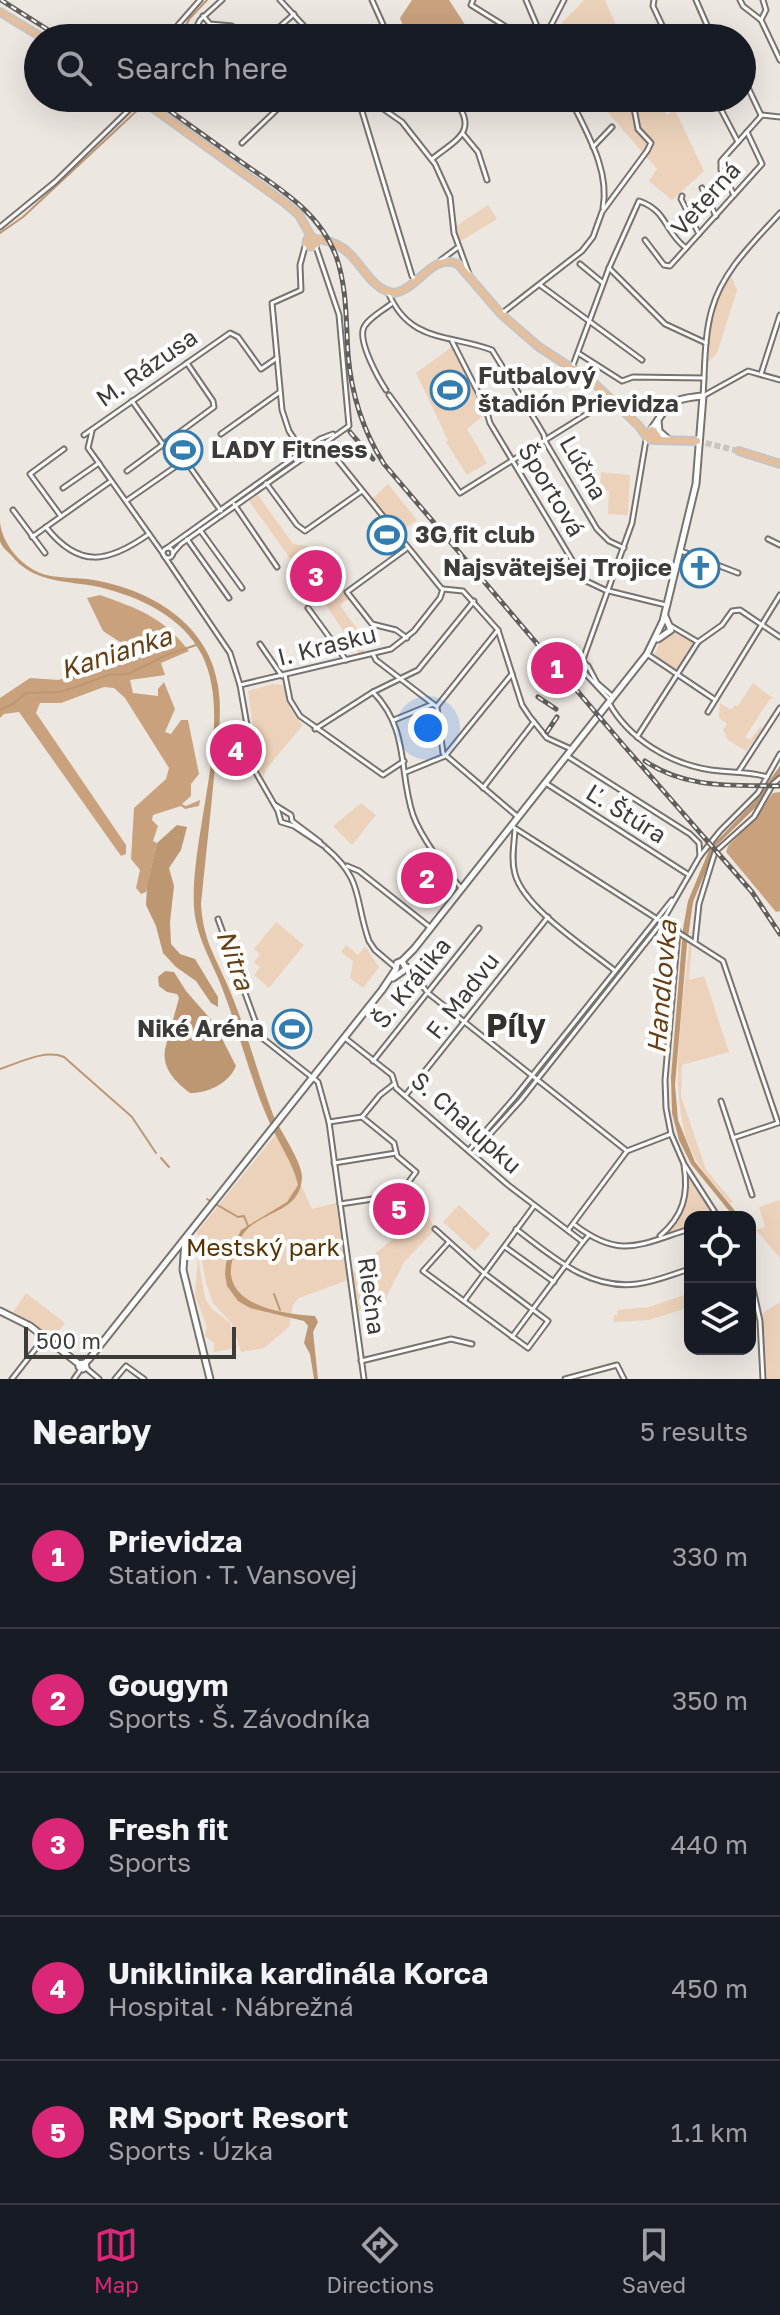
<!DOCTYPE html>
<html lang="en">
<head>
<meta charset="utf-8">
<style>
  body { margin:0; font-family:"Golos Text",sans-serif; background:#242831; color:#f1f3f6 }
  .controls { position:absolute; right:24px; bottom:24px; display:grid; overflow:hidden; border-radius:16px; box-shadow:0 8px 32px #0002 }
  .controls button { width:72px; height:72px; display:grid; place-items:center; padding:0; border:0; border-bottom:2px solid #363941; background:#171b24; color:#f1f3f6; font:40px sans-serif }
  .scale { position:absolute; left:24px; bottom:20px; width:212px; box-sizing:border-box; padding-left:8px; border:4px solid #3e3c3a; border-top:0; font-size:22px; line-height:28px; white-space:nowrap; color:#3e3c3a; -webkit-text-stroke:6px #fff; paint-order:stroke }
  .you { position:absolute; left:428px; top:728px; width:28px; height:28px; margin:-20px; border:6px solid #fff; border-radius:50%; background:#1a73e8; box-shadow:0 0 0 12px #1a73e833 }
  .badge { display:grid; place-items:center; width:52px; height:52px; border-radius:50%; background:#db2777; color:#fff; font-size:26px; font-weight:700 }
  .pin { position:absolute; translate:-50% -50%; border:4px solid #fff; box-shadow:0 2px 8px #0006 }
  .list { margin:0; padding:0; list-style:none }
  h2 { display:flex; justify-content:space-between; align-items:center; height:104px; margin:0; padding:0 32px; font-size:34px }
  h2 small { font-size:26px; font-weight:400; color:#9ea1a6 }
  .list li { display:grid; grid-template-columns:52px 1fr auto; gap:24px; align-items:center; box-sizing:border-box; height:144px; padding:0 32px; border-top:2px solid #363941 }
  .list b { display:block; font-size:30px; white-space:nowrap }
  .list p { margin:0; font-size:26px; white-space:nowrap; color:#9ea1a6 }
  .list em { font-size:26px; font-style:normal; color:#9ea1a6 }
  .icon { flex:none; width:44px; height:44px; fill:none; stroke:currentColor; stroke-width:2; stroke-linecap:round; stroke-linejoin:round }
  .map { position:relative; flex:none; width:780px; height:1379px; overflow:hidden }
  .search { position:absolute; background:#171b24; box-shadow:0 8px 32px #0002; left:24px; right:24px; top:24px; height:88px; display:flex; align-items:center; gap:20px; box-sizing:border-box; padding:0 28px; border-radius:44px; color:#9ea1a6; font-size:30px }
  .sheet { height:824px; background:#171b24 }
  nav { display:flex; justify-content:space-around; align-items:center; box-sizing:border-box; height:112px; border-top:2px solid #363941; background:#171b24; font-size:22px; color:#9ea1a6 }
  nav a { display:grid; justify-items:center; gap:4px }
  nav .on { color:#db2777 }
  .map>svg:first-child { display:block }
</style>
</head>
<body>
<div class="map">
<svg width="780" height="1379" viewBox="0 0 780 1379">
  <rect width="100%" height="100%" fill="#ede7e2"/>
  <g fill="#ecd2ba">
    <polygon points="584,0 605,0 622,38 568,38 562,23"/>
    <polygon points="599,98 654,98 667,115 675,110 704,171 672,200 649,181 657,169 610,115"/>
    <polygon points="488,205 497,219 459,242 456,226"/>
    <path d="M731,276l6,14 -2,7 -18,56 -9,9c2,-30 2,-62 23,-86z"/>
    <polygon points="453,346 485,414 467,429 487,463 467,475 446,442 448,440 416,373"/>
    <polygon points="601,472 630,475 628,515 608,514 609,491 600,490"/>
    <polygon points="388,484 417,520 399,532 371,500"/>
    <polygon points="258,495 293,544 324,549 301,562 319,588 334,578 350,598 340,605 364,639 362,643 365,653 360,655 298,564 289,557 249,501"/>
    <polygon points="674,633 694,643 676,670 654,656 662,637"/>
    <polygon points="753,683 774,699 770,699 745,737 750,740 761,726 762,731 746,751 728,740 723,730 727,724 719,718 720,703 731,710 735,705 738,706"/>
    <polygon points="273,684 283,685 290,709 303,725 267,768 263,777 259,767 248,691"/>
    <polygon points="361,803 376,815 352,845 333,826"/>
    <polygon points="276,922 304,945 269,988 254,975 260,967 254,962 260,954 254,949"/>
    <path d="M689,943l3,2 -3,35 15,-4 25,76 -47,13 -1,31 25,74 27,32 -3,1c-12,-15 -26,-29 -35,-45 -31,-55 -11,-153 -6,-215z"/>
    <polygon points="346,945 358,955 365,946 379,967 363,988 350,978 353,961 341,952"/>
    <polygon points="277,1133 312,1209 336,1203 348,1280 299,1298 293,1305 289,1327 264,1348 241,1352 232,1324 213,1303 206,1283 197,1232"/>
    <path d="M684,1163l34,54h-28v11l-30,10c23,-27 30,-38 24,-75z"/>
    <polygon points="779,1200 780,1202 780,1258 756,1230 765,1227 759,1207"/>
    <polygon points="459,1205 490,1234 475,1251 443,1222"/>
    <path d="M422,1206l13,22 -1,3 -30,31 -19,38 -28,12 -6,-37c24,-24 53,-40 71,-69z"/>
    <polygon points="198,1257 205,1298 212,1309 230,1323 237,1348 214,1352 214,1343 205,1336 207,1327 195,1295"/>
    <polygon points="26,1293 65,1323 54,1337 13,1312"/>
    <polygon points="690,1293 690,1307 649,1320 613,1322 614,1315 617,1315 618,1310 649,1307"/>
    <polygon points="780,1302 780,1379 767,1379 763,1313"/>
  </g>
  <g fill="#c9a17d">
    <polygon points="412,0 449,0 473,37 415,38 407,35 400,18"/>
    <path d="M100,595c39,14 63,22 89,56l-28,12 4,12 -35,5 3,13 25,3v-7l6,-7 11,27 -10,23 6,2 10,-14h7l11,54 -8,10v12l-9,8 4,2 14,-6 -1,6 -14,3 -4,-3 -28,9 -1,5 6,6 -5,15 4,2 -11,49 -5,2 -5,-6 4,-18 -9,-11 3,-51 32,-29 3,-11 -44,-70 -11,-10 -10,-1 -43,16h-21l-4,10 90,132v9l-5,2 -102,-144 -15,2 -4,4v-20l30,-20 29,2 63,-29 -2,-9 -17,-11 -16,-33z"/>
    <polygon points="780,792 780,911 776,912 726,852 728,846 752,822 773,793"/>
  </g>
  <g fill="#bd9672">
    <path d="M0,522c2,21 20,43 40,51 16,6 36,4 54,7 57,10 115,44 124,106 5,31 -1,61 -4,91 -4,43 -9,85 -13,127 2,35 13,50 26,80 19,43 30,89 47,133 7,15 28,45 28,60 -1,36 -40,33 -58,56 -5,6 -8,15 -10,22 -18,49 45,59 81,61l3,6 -5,10 5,47h-4l-4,-25 -6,-11 4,-17 -4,-5 -54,-13 -12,-7 -11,-15 -2,-12 1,-11 15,-33 46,-28 11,-17c-5,-23 -21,-44 -30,-66 -18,-41 -28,-84 -44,-126 -10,-29 -28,-54 -30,-86 -4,-74 41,-186 8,-252 -20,-39 -62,-58 -103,-68 -33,-7 -65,-3 -88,-32 -4,-4 -10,-9 -11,-14 0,-5 0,-13 0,-19z"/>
    <polygon points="780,766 780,774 773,780 755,808 716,846 693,902 687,944 675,1085 678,1120 695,1162 740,1217 734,1217 691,1164 679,1140 672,1113 671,1077 683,929 688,901 710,848 754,802"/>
    <polygon points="177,825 187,827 181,850 169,868 174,886 170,922 171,944 180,954 195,959 218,997 218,1007 211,1003 196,981 176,967 163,953 156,926 146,905 147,886 157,843"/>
    <path d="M165,971l9,1 12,19 28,32 22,43c-7,17 -27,27 -46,27 -15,-12 -28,-24 -25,-44l14,-51 -2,-4 -10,-2 -8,-6 -1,-9z"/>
  </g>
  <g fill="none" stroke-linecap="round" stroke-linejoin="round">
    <g stroke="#bd9672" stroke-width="2">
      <polyline points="181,38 189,19 207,0"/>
      <polyline points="0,233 23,217 144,104"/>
      <polyline points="0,710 13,704 26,693 61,692 109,675 128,674 167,655 196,645"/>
      <path d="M0,1069c19,-6 44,-20 64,-12l68,60 24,36"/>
      <polyline points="161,1158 169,1167"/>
      <polyline points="207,1199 238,1217 244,1216 248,1226"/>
      <polyline points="274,1294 280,1310"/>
    </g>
    <polyline stroke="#cac5c0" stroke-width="6" stroke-dasharray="6 3" stroke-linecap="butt" points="697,441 739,451"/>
    <defs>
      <g id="street">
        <polyline points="280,0 315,38"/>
        <polyline points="372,0 389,38"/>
        <polyline points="473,0 471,5 524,38"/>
        <polyline points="526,0 542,38"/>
        <polyline points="654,0 653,6 668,38"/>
        <polyline points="696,0 710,32"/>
        <polyline points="740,0 743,6 761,20 780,60"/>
        <polyline points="203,16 210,24 232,26 242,38"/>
        <polyline points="761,20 766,10 763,0"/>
        <polyline points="175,38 178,25 200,0"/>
        <polyline points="191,38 200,20 222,0"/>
        <polyline points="267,38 294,14"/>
        <polyline points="540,38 546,35 564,0"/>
        <polyline points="742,75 761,115"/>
        <polyline points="358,98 412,276 416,281"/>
        <polyline points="373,98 379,106 402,122 435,164 450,197 454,233 469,274"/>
        <path d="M570,98c16,34 40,71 33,110"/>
        <polyline points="656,98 660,101 664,98"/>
        <polyline points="715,98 738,142"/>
        <polyline points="463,134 478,152 487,180"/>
        <polyline points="242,143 289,98"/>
        <polyline points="593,147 612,127"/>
        <path d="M432,159c25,-20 48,-28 21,-61"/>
        <polyline points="702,188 716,216"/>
        <polyline points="734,195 721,170 721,161 762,115 780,117"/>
        <polyline points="682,196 681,199 699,234"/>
        <path d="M780,213c-26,29 -57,57 -68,96 -8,27 -7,59 -9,87l45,-25 32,9"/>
        <polyline points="0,227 55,182 139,100"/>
        <polyline points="645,240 664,265 670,266 762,164 747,132"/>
        <polyline points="441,260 457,248"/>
        <polyline points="580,264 603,283"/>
        <polyline points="609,268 665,324 706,343"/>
        <polyline points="540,285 642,360"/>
        <path d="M388,292c21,51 61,42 104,58l45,73 7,12 1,6 52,88 12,12 15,7"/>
        <polyline points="501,314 582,251 593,237 602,212 647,151 651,143 638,129 632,98"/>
        <polyline points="452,341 485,406 490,423 584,580 605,590 666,605"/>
        <polyline points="578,353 622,381 633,377 704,378"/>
        <path d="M572,368l37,-100 30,-67c29,10 25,31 47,47"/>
        <polyline points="761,374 780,315"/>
        <path d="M386,390c-8,-12 -26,-45 -23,-60 2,-10 21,-20 28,-26"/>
        <polyline points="389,395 460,493 611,399"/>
        <polyline points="132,401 164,446"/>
        <polyline points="92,431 88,448 164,555"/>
        <polyline points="221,434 280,392"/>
        <polyline points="84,435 230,333 238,337 261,369 277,358"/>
        <polyline points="323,442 441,588"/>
        <polyline points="305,455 289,431 282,410 272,303 301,290 300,265 306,243"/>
        <polyline points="127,471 214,407 213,401 187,363"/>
        <polyline points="266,483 297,525 305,531 362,491"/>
        <polyline points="63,488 99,463"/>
        <polyline points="126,501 185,460 221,511"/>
        <polyline points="234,504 277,567"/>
        <polyline points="13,510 45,553"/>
        <polyline points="60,515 30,474 64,449"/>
        <path d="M46,527c33,42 62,36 103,7"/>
        <polyline points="200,530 242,588"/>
        <polyline points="32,537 111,481"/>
        <polyline points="187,539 229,598"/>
        <polyline points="768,539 780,545"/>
        <circle cx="168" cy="553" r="5"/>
        <polyline points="167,548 320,439 333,434"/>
        <polyline points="406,549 347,592 372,624 396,630 407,638"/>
        <polyline points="681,551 738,573"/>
        <polyline points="173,553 181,544 349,426 339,315 315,244"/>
        <polyline points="165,557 230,653 240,685 255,771 278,811 281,822 294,826 324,846"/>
        <polyline points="443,589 463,591 498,630 522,705 530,717 547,738 571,749"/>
        <polyline points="308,608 346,660"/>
        <polyline points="671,626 698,642"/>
        <polyline points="260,644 282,676"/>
        <polyline points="373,654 376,660 437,707 443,753 518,817"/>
        <polyline points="647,654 714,699"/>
        <polygon points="585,663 588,667 584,671 581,667"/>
        <polyline points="581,665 632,523 646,440"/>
        <polyline points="588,666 597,683 613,697"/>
        <polyline points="583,671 611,701"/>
        <polyline points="285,675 290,700 300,716 383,775 404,761"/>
        <polyline points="240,685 391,649 414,631 440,598 443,589"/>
        <path d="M373,692c37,38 25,78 40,123 8,22 33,56 49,74"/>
        <path d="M609,703c20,36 61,61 102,67 19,3 38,1 56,7"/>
        <polyline points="438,705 498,630"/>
        <polyline points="708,712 780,595"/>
        <polyline points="394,720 433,704"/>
        <polyline points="315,729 373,692 418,670 474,601"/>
        <polyline points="637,737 698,642 722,625 732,611 740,610 780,637"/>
        <polyline points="567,756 690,834 699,843 700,856"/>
        <polyline points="739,771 780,708"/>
        <polyline points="406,772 445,756 512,674"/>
        <polyline points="547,784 689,875"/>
        <polyline points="483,788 534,722"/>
        <polyline points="275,805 291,815 292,821 320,842"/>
        <polyline points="513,827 723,961 778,1123 733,1138"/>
        <path d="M515,830c-1,15 -4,30 0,44 9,34 72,74 99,96"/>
        <path d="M326,848c38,32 28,51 43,93l6,9 20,17"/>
        <polyline points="347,866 359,871 431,928"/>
        <polyline points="218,919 261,1037 318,1082 329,1122 364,1379"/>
        <polyline points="678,931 665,1080 666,1108 671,1134 684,1164 718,1217"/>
        <polyline points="695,942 699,904 715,852 754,817 773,784 780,778"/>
        <polyline points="407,966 428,993 627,1151"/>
        <polyline points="345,1038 392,1075 396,1088 508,1185 583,1242 589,1235"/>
        <polyline points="373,1061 479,928"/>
        <polyline points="405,1096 548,917"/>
        <polyline points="721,1101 752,1195"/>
        <polyline points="329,1122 362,1117 380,1095 394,1084"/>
        <polyline points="469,1150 515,1097 672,900"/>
        <polyline points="473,1153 521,1100 662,922 700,856 720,831 758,793 780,754"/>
        <polyline points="334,1163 396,1153"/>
        <polyline points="340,1204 399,1195 416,1172 397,1156 394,1143 362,1117"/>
        <path d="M575,1225c46,35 65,19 115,4"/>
        <polyline points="435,1229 484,1273 548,1321 528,1348 423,1271 449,1242"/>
        <path d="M516,1229c36,27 72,61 121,55 18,-2 36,-10 53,-15"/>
        <polyline points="569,1229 627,1151 671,1134"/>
        <path d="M660,1236c23,-20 29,-41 24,-71"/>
        <polyline points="505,1247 554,1282"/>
        <polyline points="750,1275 760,1321 763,1379"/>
        <polyline points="464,1301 534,1206"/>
        <polyline points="512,1337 583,1242"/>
        <polyline points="361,1361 451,1339 472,1344"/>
        <polyline points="86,1368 99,1379"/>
        <polyline points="12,1379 44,1338"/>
        <polyline points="74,1379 81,1369"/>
        <polyline points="115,1379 126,1366 144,1379"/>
        <polyline points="565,1379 617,1365 624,1379"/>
      </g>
      <g id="secondary">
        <polyline points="658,421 659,431 669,440"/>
        <polyline points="658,639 671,630 665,616"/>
        <polyline points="393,978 406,969 402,961"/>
        <polyline points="185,1241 183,1270 210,1379"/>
        <polyline points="0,1311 30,1326 79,1364"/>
        <path d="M79,1364l6,-1 5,-5 292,-368 14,-21 1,-6 5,-2 12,-12 233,-295 16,-33 33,-137 7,-88c-35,3 -33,7 -52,34"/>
        <polyline points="79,1364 79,1367 83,1369 86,1367 85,1363"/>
      </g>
      <g id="primary">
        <polyline points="0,12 43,38"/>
        <polyline points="139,98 285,203 299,215 312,238"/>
        <circle cx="311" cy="242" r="4.5"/>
        <path d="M314,239c47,2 45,46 79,54 26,-3 38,-41 65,-29l43,50 38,33 54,35 46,44 9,13 6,1 3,-5 -5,-5 -6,5"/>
        <polyline points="654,440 697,441"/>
        <polyline points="739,451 780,464"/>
      </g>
    </defs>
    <use href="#street" stroke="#78736e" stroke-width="7"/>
    <use href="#secondary" stroke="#78736e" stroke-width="9"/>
    <use href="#primary" stroke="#c5c4c4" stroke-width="10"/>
    <use href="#street" stroke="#fff" stroke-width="3"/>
    <use href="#secondary" stroke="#fff" stroke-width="5"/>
    <use href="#primary" stroke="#e5bf9c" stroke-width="6"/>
    <defs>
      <g id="rail">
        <polyline points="1,0 61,38"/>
        <path d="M152,98c28,20 57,41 85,61 38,27 82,51 99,97 11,31 10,65 12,98 3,38 15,77 36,110l241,283 127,145 28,42"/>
        <polyline points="350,432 373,459"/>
        <polyline points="538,697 556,709"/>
        <polyline points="547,732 557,717"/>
        <path d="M645,761c41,28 87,24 135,25"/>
      </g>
    </defs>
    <use href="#rail" stroke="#615e5b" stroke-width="5"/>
    <use href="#rail" stroke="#fff" stroke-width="2" stroke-dasharray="6" stroke-linecap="butt"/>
  </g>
  <defs>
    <symbol id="stadium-ring" viewBox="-11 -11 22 22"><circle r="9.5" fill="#fff" stroke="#337cb0" stroke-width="1.5"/><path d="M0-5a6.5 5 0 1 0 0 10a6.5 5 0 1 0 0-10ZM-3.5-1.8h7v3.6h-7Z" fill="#337cb0"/></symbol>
    <symbol id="church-ring" viewBox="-11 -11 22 22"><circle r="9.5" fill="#fff" stroke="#337cb0" stroke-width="1.5"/><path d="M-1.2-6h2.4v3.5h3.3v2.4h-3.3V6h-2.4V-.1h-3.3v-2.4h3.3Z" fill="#337cb0"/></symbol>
  </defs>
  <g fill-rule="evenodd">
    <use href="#stadium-ring" x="428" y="368" width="44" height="44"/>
    <use href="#stadium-ring" x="161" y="428" width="44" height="44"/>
    <use href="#stadium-ring" x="365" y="513" width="44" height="44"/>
    <use href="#church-ring" x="678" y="546" width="44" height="44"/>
    <use href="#stadium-ring" x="270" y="1007" width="44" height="44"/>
  </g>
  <g text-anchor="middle" stroke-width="8" stroke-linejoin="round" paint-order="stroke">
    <g font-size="24" fill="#3e3c3a" stroke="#fff">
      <text transform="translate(706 199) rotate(-48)" y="8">Veterná</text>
      <text transform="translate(147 368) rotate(-35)" y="8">M. Rázusa</text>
      <text transform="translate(583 468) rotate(60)" y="8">Lúčna</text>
      <text transform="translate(551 490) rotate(59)" y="8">Športová</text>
      <text transform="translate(327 646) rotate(-14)" y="8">I. Krasku</text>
      <text transform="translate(626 814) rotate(32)" y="8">Ľ. Štúra</text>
      <text transform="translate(412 983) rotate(-51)" y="8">Š. Králika</text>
      <text transform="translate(463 996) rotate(-52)" y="8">F. Madvu</text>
      <text transform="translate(466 1123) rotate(42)" y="8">S. Chalupku</text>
      <text transform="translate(371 1296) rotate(82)" y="8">Riečna</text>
    </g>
    <g font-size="24" font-weight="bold" fill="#3e3c3a" stroke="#fff" text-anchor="start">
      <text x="478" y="384">Futbalový<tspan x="478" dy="28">štadión Prievidza</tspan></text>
      <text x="211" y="458">LADY Fitness</text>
      <text x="415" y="543">3G fit club</text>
      <text x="672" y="576" text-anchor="end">Najsvätejšej Trojice</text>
      <text x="264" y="1037" text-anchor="end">Niké Aréna</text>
    </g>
    <g font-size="24" fill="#5a3305" stroke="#fff">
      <text x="263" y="1256">Mestský park</text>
    </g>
    <g font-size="26" font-style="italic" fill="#673f15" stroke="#fff">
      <text transform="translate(116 653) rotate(-18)" y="9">Kanianka</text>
      <text transform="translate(235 960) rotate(70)" y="9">Nitra</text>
      <text transform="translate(662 987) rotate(-85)" y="9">Handlovka</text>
    </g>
    <g font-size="32" font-weight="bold" fill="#34302c" stroke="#fff">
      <text x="516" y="1037">Píly</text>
    </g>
  </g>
</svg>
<div class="controls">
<button><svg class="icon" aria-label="locate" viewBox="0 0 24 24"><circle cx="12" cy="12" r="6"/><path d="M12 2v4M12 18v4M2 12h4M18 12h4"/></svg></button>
<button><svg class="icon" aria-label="layers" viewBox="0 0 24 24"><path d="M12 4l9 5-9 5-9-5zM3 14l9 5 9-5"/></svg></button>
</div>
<div class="scale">500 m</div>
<div class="you"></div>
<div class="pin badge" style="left:557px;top:668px">1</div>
<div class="pin badge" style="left:427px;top:878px">2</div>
<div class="pin badge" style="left:316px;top:576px">3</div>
<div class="pin badge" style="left:236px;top:750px">4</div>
<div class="pin badge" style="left:399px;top:1209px">5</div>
<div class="search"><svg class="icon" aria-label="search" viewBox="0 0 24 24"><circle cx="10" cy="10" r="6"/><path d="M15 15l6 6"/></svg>Search here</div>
</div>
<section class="sheet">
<h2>Nearby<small>5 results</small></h2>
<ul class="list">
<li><span class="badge">1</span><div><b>Prievidza</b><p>Station · T. Vansovej</p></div><em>330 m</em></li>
<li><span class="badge">2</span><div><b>Gougym</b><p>Sports · Š. Závodníka</p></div><em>350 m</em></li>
<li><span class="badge">3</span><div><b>Fresh fit</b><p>Sports</p></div><em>440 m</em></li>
<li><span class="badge">4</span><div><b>Uniklinika kardinála Korca</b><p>Hospital · Nábrežná</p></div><em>450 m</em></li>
<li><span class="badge">5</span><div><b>RM Sport Resort</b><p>Sports · Úzka</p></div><em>1.1 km</em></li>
</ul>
</section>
<nav>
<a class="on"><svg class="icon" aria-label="map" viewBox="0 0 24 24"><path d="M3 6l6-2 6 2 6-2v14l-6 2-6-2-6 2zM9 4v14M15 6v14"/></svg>Map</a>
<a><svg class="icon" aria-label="directions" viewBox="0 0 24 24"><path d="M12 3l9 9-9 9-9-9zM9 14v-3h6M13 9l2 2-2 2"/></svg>Directions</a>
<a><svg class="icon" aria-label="saved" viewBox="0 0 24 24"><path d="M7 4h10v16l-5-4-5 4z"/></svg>Saved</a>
</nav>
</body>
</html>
